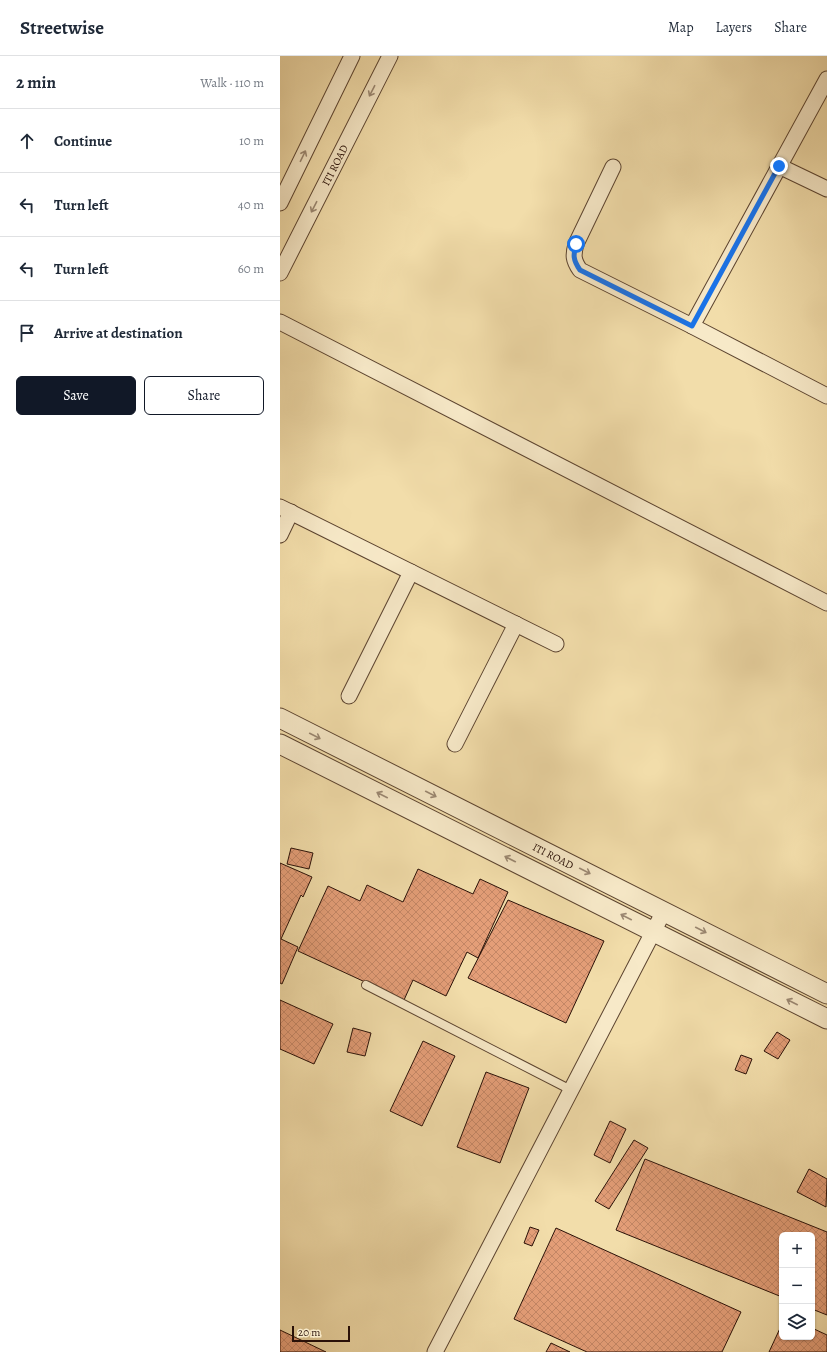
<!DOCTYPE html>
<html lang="en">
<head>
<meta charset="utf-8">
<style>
  body { margin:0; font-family:Alegreya,serif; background:#f6f6f7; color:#1f2937 }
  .controls { position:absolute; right:12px; bottom:12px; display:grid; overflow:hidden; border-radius:6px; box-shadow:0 1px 3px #0004 }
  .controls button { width:36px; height:36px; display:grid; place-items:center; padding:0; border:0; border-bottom:1px solid #e0e1e3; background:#fff; color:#1f2937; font:20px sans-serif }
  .scale { position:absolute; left:12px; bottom:10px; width:58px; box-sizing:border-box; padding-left:4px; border:2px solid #2a1108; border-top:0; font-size:11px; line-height:14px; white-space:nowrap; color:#2a1108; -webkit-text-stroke:3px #f7e9c8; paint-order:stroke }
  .stop { position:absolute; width:12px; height:12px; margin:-9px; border:3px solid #1a73e8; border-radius:50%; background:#fff }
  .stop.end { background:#1a73e8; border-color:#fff; box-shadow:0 1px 4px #0008 }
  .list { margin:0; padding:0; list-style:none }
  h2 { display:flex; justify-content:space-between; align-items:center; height:52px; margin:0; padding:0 16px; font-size:17px }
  h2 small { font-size:13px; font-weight:400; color:#747a83 }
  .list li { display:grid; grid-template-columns:26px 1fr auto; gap:12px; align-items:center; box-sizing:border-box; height:64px; padding:0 16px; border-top:1px solid #e0e1e3 }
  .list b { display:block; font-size:15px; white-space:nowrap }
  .list em { font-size:13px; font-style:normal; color:#747a83 }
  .actions { display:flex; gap:8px; padding:12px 16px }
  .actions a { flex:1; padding:9px 0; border:1px solid #111827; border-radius:6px; text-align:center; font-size:14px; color:#111827 }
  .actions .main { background:#111827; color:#fff }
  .icon { flex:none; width:22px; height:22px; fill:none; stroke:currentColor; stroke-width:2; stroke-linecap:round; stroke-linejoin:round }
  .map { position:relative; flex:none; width:547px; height:1296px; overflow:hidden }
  header { display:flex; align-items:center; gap:24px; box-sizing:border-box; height:56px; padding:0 20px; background:#fff; border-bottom:1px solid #e0e1e3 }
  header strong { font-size:19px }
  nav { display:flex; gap:22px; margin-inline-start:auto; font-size:14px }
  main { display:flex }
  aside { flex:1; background:#fff }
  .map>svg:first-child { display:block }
</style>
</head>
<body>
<header>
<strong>Streetwise</strong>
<nav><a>Map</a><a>Layers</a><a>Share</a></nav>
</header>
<main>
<aside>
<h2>2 min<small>Walk · 110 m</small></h2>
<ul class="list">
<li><svg class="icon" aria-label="ahead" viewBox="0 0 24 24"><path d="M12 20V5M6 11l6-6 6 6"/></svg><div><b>Continue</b></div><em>10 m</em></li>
<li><svg class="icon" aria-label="left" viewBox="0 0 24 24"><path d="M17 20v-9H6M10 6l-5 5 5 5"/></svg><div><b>Turn left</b></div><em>40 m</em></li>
<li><svg class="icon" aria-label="left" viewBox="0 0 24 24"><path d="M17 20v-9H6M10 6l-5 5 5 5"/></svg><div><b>Turn left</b></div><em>60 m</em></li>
<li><svg class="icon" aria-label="arrive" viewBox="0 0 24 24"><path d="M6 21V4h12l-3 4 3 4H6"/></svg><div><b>Arrive at destination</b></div></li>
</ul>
<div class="actions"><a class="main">Save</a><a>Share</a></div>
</aside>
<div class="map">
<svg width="547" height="1296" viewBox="0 0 547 1296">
  <defs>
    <pattern id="building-cross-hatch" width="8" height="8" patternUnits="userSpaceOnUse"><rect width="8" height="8" fill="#e49e78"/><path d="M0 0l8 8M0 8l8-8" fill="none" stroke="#c48766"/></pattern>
  </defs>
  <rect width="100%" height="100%" fill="#f2ddaa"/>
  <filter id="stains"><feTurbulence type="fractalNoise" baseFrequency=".005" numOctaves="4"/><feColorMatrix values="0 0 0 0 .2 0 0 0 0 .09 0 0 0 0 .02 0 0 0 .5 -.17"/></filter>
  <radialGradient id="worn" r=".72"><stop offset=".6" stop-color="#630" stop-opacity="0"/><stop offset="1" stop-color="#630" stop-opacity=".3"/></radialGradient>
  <g fill="url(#building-cross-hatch)" stroke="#2a1108">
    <polygon points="11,792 33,797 29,813 7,808"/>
    <polygon points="0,807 32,821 23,841 21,839 1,883 18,891 2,928 0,927"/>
    <polygon points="138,813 193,838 200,823 228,836 198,902 187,896 166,940 133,924 124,944 18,895 48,830 80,845 87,829 123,846"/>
    <polygon points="228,844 324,885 286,967 188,922"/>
    <polygon points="0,944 53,968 34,1008 0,993"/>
    <polygon points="73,972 91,977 85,1000 67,996"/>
    <polygon points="497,976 510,984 498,1003 484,995"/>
    <polygon points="143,985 175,1000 142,1070 110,1055"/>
    <polygon points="461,999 472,1003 466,1018 455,1014"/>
    <polygon points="206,1016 249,1032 220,1107 177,1091"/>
    <polygon points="330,1065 346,1073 330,1107 314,1099"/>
    <polygon points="354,1084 368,1092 329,1153 315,1145"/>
    <polygon points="365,1103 547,1176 547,1259 532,1253 532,1179 502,1179 502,1241 336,1174"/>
    <polygon points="529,1113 547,1123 546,1151 517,1136"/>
    <polygon points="250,1171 259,1174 252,1190 244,1187"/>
    <polygon points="276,1172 461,1256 442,1296 307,1296 234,1263"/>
    <polygon points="502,1268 502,1281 532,1281 532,1272 547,1279 547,1296 489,1296"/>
    <polygon points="0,1274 46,1296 0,1296"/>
    <polygon points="271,1287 290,1296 266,1296"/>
  </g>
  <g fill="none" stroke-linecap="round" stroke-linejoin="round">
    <defs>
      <polyline id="service" points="86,929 291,1034"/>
      <g id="minor">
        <polyline points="547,23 412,270 547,340"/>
        <polyline points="499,110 547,133"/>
        <path d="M333,111l-37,77c-3,11 -3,16 4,26l112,56"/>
        <polyline points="0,147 72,0"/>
        <path id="s1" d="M0,217l110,-217"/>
        <polyline points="0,266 547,547"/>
        <polyline points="0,451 276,588"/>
        <polyline points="0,479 11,456"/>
        <polyline points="69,640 131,516"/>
        <polyline points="175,688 236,568"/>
        <polyline points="155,1296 384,855"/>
      </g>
      <g id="tertiary">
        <path id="s2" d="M0,662l547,276"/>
        <polyline points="0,688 547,963"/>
      </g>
    </defs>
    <use href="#service" stroke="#5c4430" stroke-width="10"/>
    <use href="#minor" stroke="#5c4430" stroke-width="17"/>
    <use href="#tertiary" stroke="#5c4430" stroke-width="21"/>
    <use href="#service" stroke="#f7e9c8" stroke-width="8"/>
    <use href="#minor" stroke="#f7e9c8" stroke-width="15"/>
    <use href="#tertiary" stroke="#f7e9c8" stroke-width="19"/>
  </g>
  <defs><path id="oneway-shaft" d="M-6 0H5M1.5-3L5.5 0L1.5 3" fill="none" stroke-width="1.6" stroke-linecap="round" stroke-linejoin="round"/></defs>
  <g stroke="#9b8872">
    <use href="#oneway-shaft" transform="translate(92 35) rotate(117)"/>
    <use href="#oneway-shaft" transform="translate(23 100) rotate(-64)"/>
    <use href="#oneway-shaft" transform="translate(34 151) rotate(117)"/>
    <use href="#oneway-shaft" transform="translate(35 680) rotate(27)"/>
    <use href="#oneway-shaft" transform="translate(151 738) rotate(27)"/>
    <use href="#oneway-shaft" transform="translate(102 739) rotate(-153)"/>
    <use href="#oneway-shaft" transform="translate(230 803) rotate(-153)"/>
    <use href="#oneway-shaft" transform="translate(305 815) rotate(27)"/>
    <use href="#oneway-shaft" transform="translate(346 861) rotate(-153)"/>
    <use href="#oneway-shaft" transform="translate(421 874) rotate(27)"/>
    <use href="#oneway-shaft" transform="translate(512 946) rotate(-153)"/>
  </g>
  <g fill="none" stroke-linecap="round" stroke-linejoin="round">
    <path stroke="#1a73e8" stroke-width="5" d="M296,188c-3,11 -3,16 4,26l112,56 87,-160"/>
  </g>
  <g text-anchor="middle" stroke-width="3" stroke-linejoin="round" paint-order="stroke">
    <g font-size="11" fill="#2a1108" stroke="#f7e9c8">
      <text dy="4" stroke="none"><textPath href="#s1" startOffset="121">ITI ROAD</textPath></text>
      <text dy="4" stroke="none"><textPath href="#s2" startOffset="306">ITI ROAD</textPath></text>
    </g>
  </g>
  <rect width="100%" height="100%" filter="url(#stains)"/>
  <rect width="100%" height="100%" fill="url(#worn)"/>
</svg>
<div class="controls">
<button>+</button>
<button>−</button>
<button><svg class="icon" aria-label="layers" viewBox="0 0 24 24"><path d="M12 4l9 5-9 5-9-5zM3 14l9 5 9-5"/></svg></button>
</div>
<div class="scale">20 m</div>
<div class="stop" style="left:296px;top:188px"></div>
<div class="stop end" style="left:499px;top:110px"></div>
</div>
</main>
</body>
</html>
